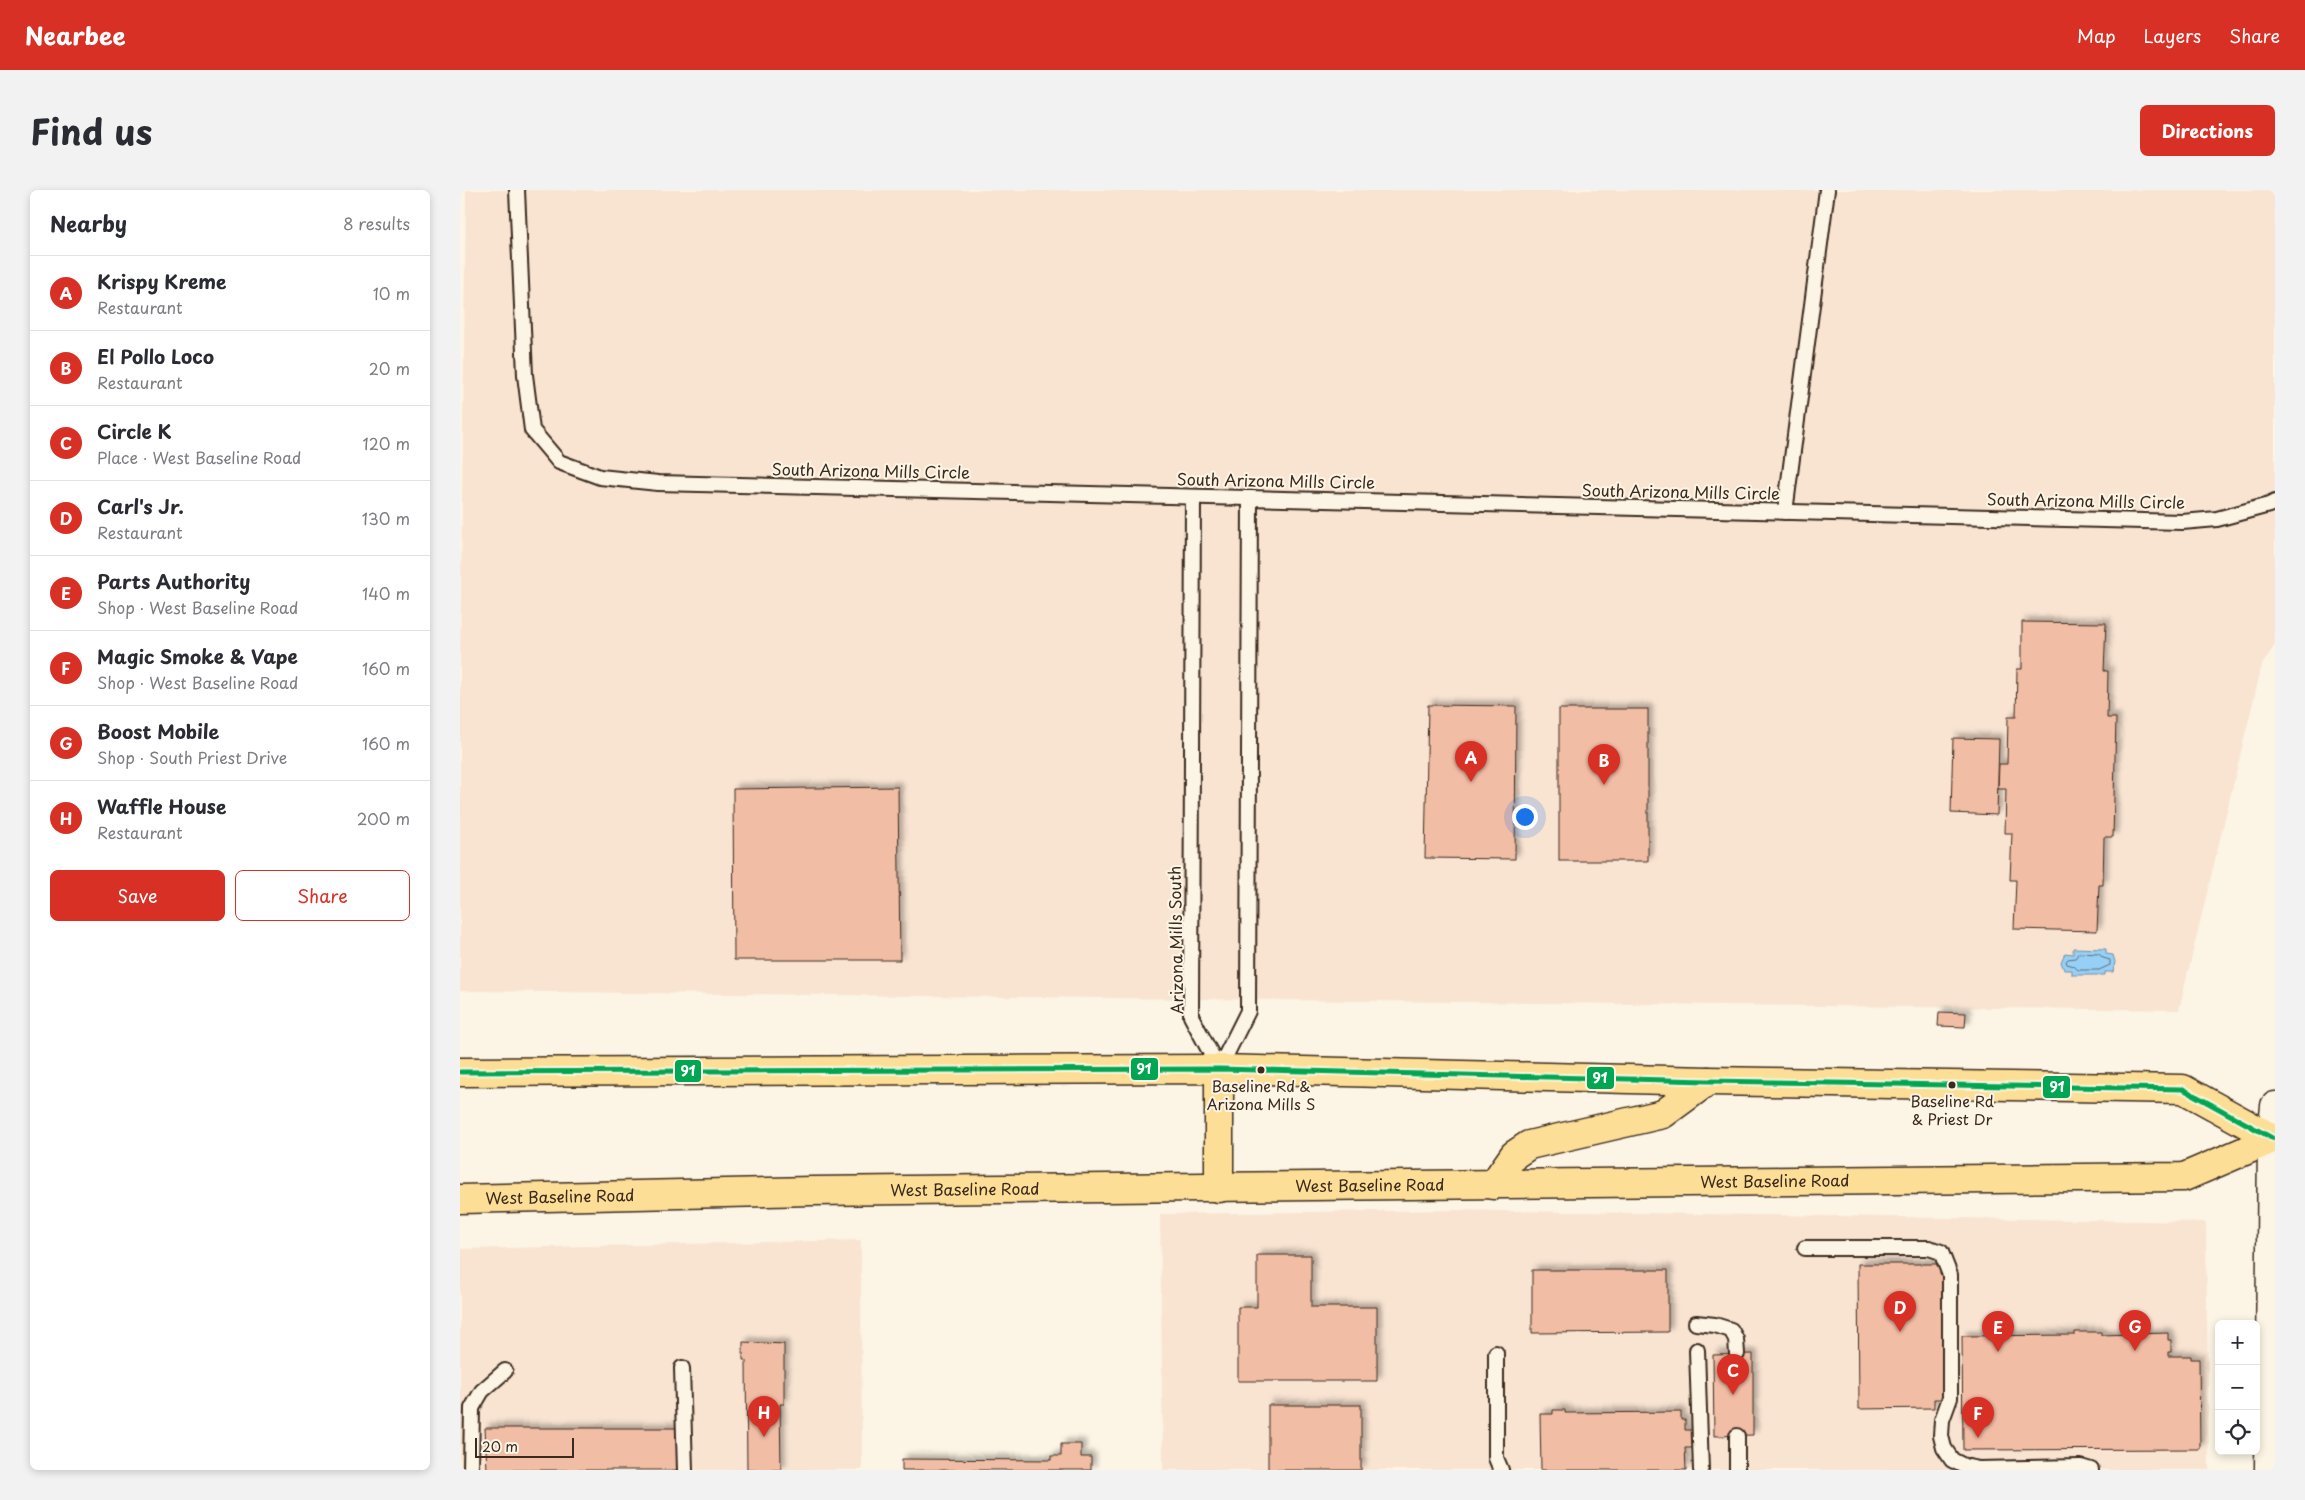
<!DOCTYPE html>
<html lang="en">
<head>
<meta charset="utf-8">
<style>
  body { margin:0; font-family:"Playpen Sans",sans-serif; background:#f2f2f3; color:#2b2b33 }
  .controls { position:absolute; right:15px; bottom:15px; display:grid; overflow:hidden; border-radius:8px; box-shadow:0 2px 8px #0003 }
  .controls button { width:45px; height:45px; display:grid; place-items:center; padding:0; border:0; border-bottom:1px solid #e1e1e2; background:#fff; color:#2b2b33; font:25px sans-serif }
  .scale { position:absolute; left:15px; bottom:12px; width:99px; box-sizing:border-box; padding-left:5px; border:2px solid #3b2a1e; border-top:0; font-size:14px; line-height:18px; white-space:nowrap; color:#3b2a1e; -webkit-text-stroke:4px #fcf5e5; paint-order:stroke }
  .you { position:absolute; left:1064px; top:626px; width:18px; height:18px; margin:-12px; border:4px solid #fff; border-radius:50%; background:#1a73e8; box-shadow:0 0 0 8px #1a73e833 }
  .badge { display:grid; place-items:center; width:32px; height:32px; border-radius:50%; background:#d93025; color:#fff; font-size:16px; font-weight:700 }
  .pin { position:absolute; translate:-50% -41px; filter:drop-shadow(0 1px 2px #0008) }
  .pin::after { content:''; position:absolute; top:26px; width:18px; height:15px; background:inherit; clip-path:polygon(0 0,100% 0,50% 100%) }
  .list { margin:0; padding:0; list-style:none }
  h2 { display:flex; justify-content:space-between; align-items:center; height:65px; margin:0; padding:0 20px; font-size:21px }
  h2 small { font-size:16px; font-weight:400; color:#7c7c81 }
  .list li { display:grid; grid-template-columns:32px 1fr auto; gap:15px; align-items:center; box-sizing:border-box; height:75px; padding:0 20px; border-top:1px solid #e1e1e2 }
  .list b { display:block; font-size:19px; white-space:nowrap }
  .list p { margin:0; font-size:16px; white-space:nowrap; color:#7c7c81 }
  .list em { font-size:16px; font-style:normal; color:#7c7c81 }
  .actions { display:flex; gap:10px; padding:15px 20px }
  .actions a { flex:1; padding:11px 0; border:1px solid #d93025; border-radius:8px; text-align:center; font-size:18px; color:#d93025 }
  .actions .main { background:#d93025; color:#fff }
  .icon { flex:none; width:28px; height:28px; fill:none; stroke:currentColor; stroke-width:2; stroke-linecap:round; stroke-linejoin:round }
  .map { position:relative; flex:none; width:1815px; height:1280px; overflow:hidden; border-radius:8px }
  header { display:flex; align-items:center; gap:30px; box-sizing:border-box; height:70px; padding:0 25px; background:#d93025; color:#fff }
  header strong { font-size:24px }
  nav { display:flex; gap:28px; margin-inline-start:auto; font-size:18px }
  .intro { display:flex; align-items:center; justify-content:space-between; box-sizing:border-box; height:120px; padding:0 30px }
  h1 { margin:0; font-size:35px }
  .button { padding:12px 22px; border-radius:8px; background:#d93025; color:#fff; font-size:18px; font-weight:700 }
  main { display:flex; gap:30px; padding:0 30px }
  aside { flex:1; background:#fff; border-radius:8px; box-shadow:0 2px 8px #0003 }
  .map>svg:first-child { display:block }
</style>
</head>
<body>
<header>
<strong>Nearbee</strong>
<nav><a>Map</a><a>Layers</a><a>Share</a></nav>
</header>
<div class="intro"><h1>Find us</h1><a class="button">Directions</a></div>
<main>
<aside>
<h2>Nearby<small>8 results</small></h2>
<ul class="list">
<li><span class="badge">A</span><div><b>Krispy Kreme</b><p>Restaurant</p></div><em>10 m</em></li>
<li><span class="badge">B</span><div><b>El Pollo Loco</b><p>Restaurant</p></div><em>20 m</em></li>
<li><span class="badge">C</span><div><b>Circle K</b><p>Place · West Baseline Road</p></div><em>120 m</em></li>
<li><span class="badge">D</span><div><b>Carl's Jr.</b><p>Restaurant</p></div><em>130 m</em></li>
<li><span class="badge">E</span><div><b>Parts Authority</b><p>Shop · West Baseline Road</p></div><em>140 m</em></li>
<li><span class="badge">F</span><div><b>Magic Smoke &amp; Vape</b><p>Shop · West Baseline Road</p></div><em>160 m</em></li>
<li><span class="badge">G</span><div><b>Boost Mobile</b><p>Shop · South Priest Drive</p></div><em>160 m</em></li>
<li><span class="badge">H</span><div><b>Waffle House</b><p>Restaurant</p></div><em>200 m</em></li>
</ul>
<div class="actions"><a class="main">Save</a><a>Share</a></div>
</aside>
<div class="map">
<svg width="1815" height="1280" viewBox="0 0 1815 1280">
  <defs>
    <filter id="shadow"><feDropShadow dx="4.5" dy="-4.5" stdDeviation="2.5" flood-color="#0004"/></filter>
  </defs>
  <rect width="100%" height="100%" fill="#fcf5e5"/>
  <filter id="ink" filterUnits="userSpaceOnUse"><feTurbulence type="fractalNoise" baseFrequency=".02" numOctaves="2"/><feDisplacementMap in="SourceGraphic" scale="10" xChannelSelector="R" yChannelSelector="G"/><feConvolveMatrix kernelMatrix="1 2 1 2 8 2 1 2 1" color-interpolation-filters="sRGB"/></filter>
  <g filter="url(#ink)">
    <g fill="#f9e4d2">
      <polygon points="6,0 1815,0 1815,455 1802,475 1719,820 0,801 0,468"/>
      <polygon points="995,1020 1746,1032 1749,1280 703,1280 700,1024"/>
      <polygon points="401,1050 402,1280 0,1280 0,1059"/>
    </g>
    <polygon fill="#96d0f6" stroke="#728ea0" points="1613,758 1646,759 1646,764 1653,765 1655,772 1653,782 1645,782 1645,785 1612,785 1612,780 1604,780 1601,772 1605,763 1613,764"/>
    <g fill="none" stroke-linecap="round" stroke-linejoin="round">
      <polygon stroke="#5f6c74" stroke-width="1" points="1619,763 1639,764 1643,768 1650,770 1650,775 1639,780 1618,780 1614,776 1607,774 1606,771 1608,769 1615,768"/>
    </g>
    <g fill="#f2bda5" stroke="#3b2a1e" filter="url(#shadow)">
      <polygon points="1562,432 1646,433 1644,481 1648,481 1647,528 1656,528 1653,647 1644,647 1643,695 1639,695 1637,741 1554,739 1556,690 1550,690 1552,643 1545,643 1546,599 1538,599 1539,574 1547,574 1548,527 1556,527 1557,479 1562,479"/>
      <polygon points="968,515 1056,516 1055,669 965,668"/>
      <rect x="1099" y="519" width="89" height="152"/>
      <polygon points="1493,548 1539,549 1537,625 1491,623"/>
      <polygon points="438,597 440,770 274,770 273,599"/>
      <polygon points="1479,822 1506,823 1505,837 1478,836"/>
      <polygon points="797,1065 851,1065 851,1117 917,1117 917,1191 778,1191 778,1117 797,1117"/>
      <polygon points="1398,1074 1482,1074 1483,1209 1474,1209 1474,1218 1399,1219"/>
      <polygon points="1072,1080 1208,1080 1208,1142 1072,1143"/>
      <polygon points="1615,1142 1641,1142 1641,1145 1708,1143 1708,1150 1711,1150 1711,1162 1708,1162 1708,1166 1731,1166 1731,1169 1739,1169 1740,1259 1503,1260 1502,1146 1615,1145"/>
      <polygon points="283,1152 324,1154 324,1214 320,1214 321,1280 287,1280 286,1170 283,1170"/>
      <polygon points="1293,1164 1293,1245 1254,1246 1253,1165"/>
      <rect x="808" y="1215" width="93" height="65"/>
      <polygon points="1093,1220 1105,1220 1105,1223 1221,1222 1221,1230 1225,1230 1225,1240 1233,1240 1233,1258 1225,1258 1226,1280 1081,1280 1080,1224 1093,1224"/>
      <polygon points="25,1238 217,1238 217,1280 27,1280"/>
      <polygon points="601,1254 621,1254 621,1267 631,1267 631,1280 442,1280 442,1269 591,1270 591,1266 601,1266"/>
    </g>
    <g fill="none" stroke-linecap="round" stroke-linejoin="round">
      <defs>
        <g id="service">
          <polyline points="57,0 65,185 72,240 99,272 140,287 198,293 1722,332 1757,329 1809,315 1815,312"/>
          <polyline points="733,307 731,826 759,879"/>
          <polyline points="1325,322 1367,0"/>
          <polyline points="759,879 788,821 790,308"/>
          <polyline points="1345,1058 1469,1058 1481,1062 1490,1085 1490,1208 1482,1230 1481,1246 1484,1258 1492,1270 1504,1276 1519,1279 1621,1277 1631,1280"/>
          <polyline points="1236,1133 1255,1135 1271,1140 1276,1149 1277,1164"/>
          <polyline points="1237,1160 1241,1280"/>
          <polyline points="1036,1163 1036,1268 1041,1280"/>
          <polyline points="222,1178 225,1280"/>
          <polyline points="1277,1246 1277,1280"/>
          <polyline points="11,1280 12,1218 22,1201 45,1181"/>
        </g>
        <polyline id="tertiary" points="1809,1280 1812,948"/>
        <polyline id="secondary" points="1812,948 1815,916"/>
        <g id="primary">
          <polyline points="0,882 759,879 1248,891 1723,899 1812,948"/>
          <polyline points="1033,995 1054,965 1069,955 1203,924 1248,891"/>
          <polyline points="759,998 759,879"/>
          <path id="s1" d="M0,1009l352,-8 1372,-14 91,-39"/>
        </g>
      </defs>
      <use href="#service" stroke="#3b2a1e" stroke-width="18"/>
      <use href="#tertiary" stroke="#3b2a1e" stroke-width="31"/>
      <use href="#secondary" stroke="#3b2a1e" stroke-width="31"/>
      <use href="#primary" stroke="#3b2a1e" stroke-width="31"/>
      <use href="#service" stroke="#fcf5e5" stroke-width="14"/>
      <use href="#tertiary" stroke="#fcf5e5" stroke-width="28"/>
      <use href="#secondary" stroke="#fcf5e5" stroke-width="28"/>
      <use href="#primary" stroke="#fdde96" stroke-width="28"/>
      <defs>
        <polyline id="bus-1" points="0,882 759,879 1248,891 1723,899 1812,948"/>
      </defs>
      <use href="#bus-1" stroke="#fcf5e5" stroke-width="9"/>
      <use href="#bus-1" stroke="#00a651" stroke-width="5"/>
    </g>
  </g>
  <g fill="#3b2a1e" stroke="#fcf5e5" stroke-width="2">
    <circle cx="801" cy="880" r="4.5"/>
    <circle cx="1492" cy="895" r="4.5"/>
  </g>
  <g text-anchor="middle" stroke-width="4" stroke-linejoin="round" paint-order="stroke">
    <g font-size="15" fill="#3b2a1e" stroke="#fcf5e5">
      <text x="801" y="902">Baseline Rd &amp;<tspan x="801" dy="18">Arizona Mills S</tspan></text>
      <text x="1492" y="917">Baseline Rd<tspan x="1492" dy="18">&amp; Priest Dr</tspan></text>
    </g>
    <g font-size="16" fill="#3b2a1e" stroke="#fcf5e5">
      <text transform="translate(411 281) rotate(1)" y="6">South Arizona Mills Circle</text>
      <text transform="translate(816 291) rotate(1)" y="6">South Arizona Mills Circle</text>
      <text transform="translate(1221 302) rotate(1)" y="6">South Arizona Mills Circle</text>
      <text transform="translate(1626 311) rotate(1)" y="6">South Arizona Mills Circle</text>
      <text transform="translate(716 750) rotate(-91)" y="6">Arizona Mills South</text>
      <text dy="6" stroke="none"><textPath href="#s1" startOffset="1315">West Baseline Road</textPath></text>
      <text dy="6" stroke="none"><textPath href="#s1" startOffset="910">West Baseline Road</textPath></text>
      <text dy="6" stroke="none"><textPath href="#s1" startOffset="505">West Baseline Road</textPath></text>
      <text dy="6" stroke="none"><textPath href="#s1" startOffset="100">West Baseline Road</textPath></text>
    </g>
  </g>
  <g stroke="#fcf5e5" stroke-width="2">
    <rect x="670" y="867" width="29" height="24" rx="5" fill="#00a651"/>
    <rect x="214" y="869" width="28" height="24" rx="5" fill="#00a651"/>
    <rect x="1126" y="876" width="29" height="24" rx="5" fill="#00a651"/>
    <rect x="1582" y="885" width="29" height="24" rx="5" fill="#00a651"/>
  </g>
  <g font-size="14" text-anchor="middle" font-weight="bold" fill="#fff">
    <text x="684" y="884">91</text>
    <text x="228" y="886">91</text>
    <text x="1140" y="893">91</text>
    <text x="1597" y="902">91</text>
  </g>
</svg>
<div class="controls">
<button>+</button>
<button>−</button>
<button><svg class="icon" aria-label="locate" viewBox="0 0 24 24"><circle cx="12" cy="12" r="6"/><path d="M12 2v4M12 18v4M2 12h4M18 12h4"/></svg></button>
</div>
<div class="scale">20 m</div>
<div class="you"></div>
<div class="pin badge" style="left:1011px;top:592px">A</div>
<div class="pin badge" style="left:1144px;top:595px">B</div>
<div class="pin badge" style="left:1273px;top:1205px">C</div>
<div class="pin badge" style="left:1440px;top:1142px">D</div>
<div class="pin badge" style="left:1538px;top:1162px">E</div>
<div class="pin badge" style="left:1518px;top:1248px">F</div>
<div class="pin badge" style="left:1675px;top:1161px">G</div>
<div class="pin badge" style="left:304px;top:1247px">H</div>
</div>
</main>
</body>
</html>
